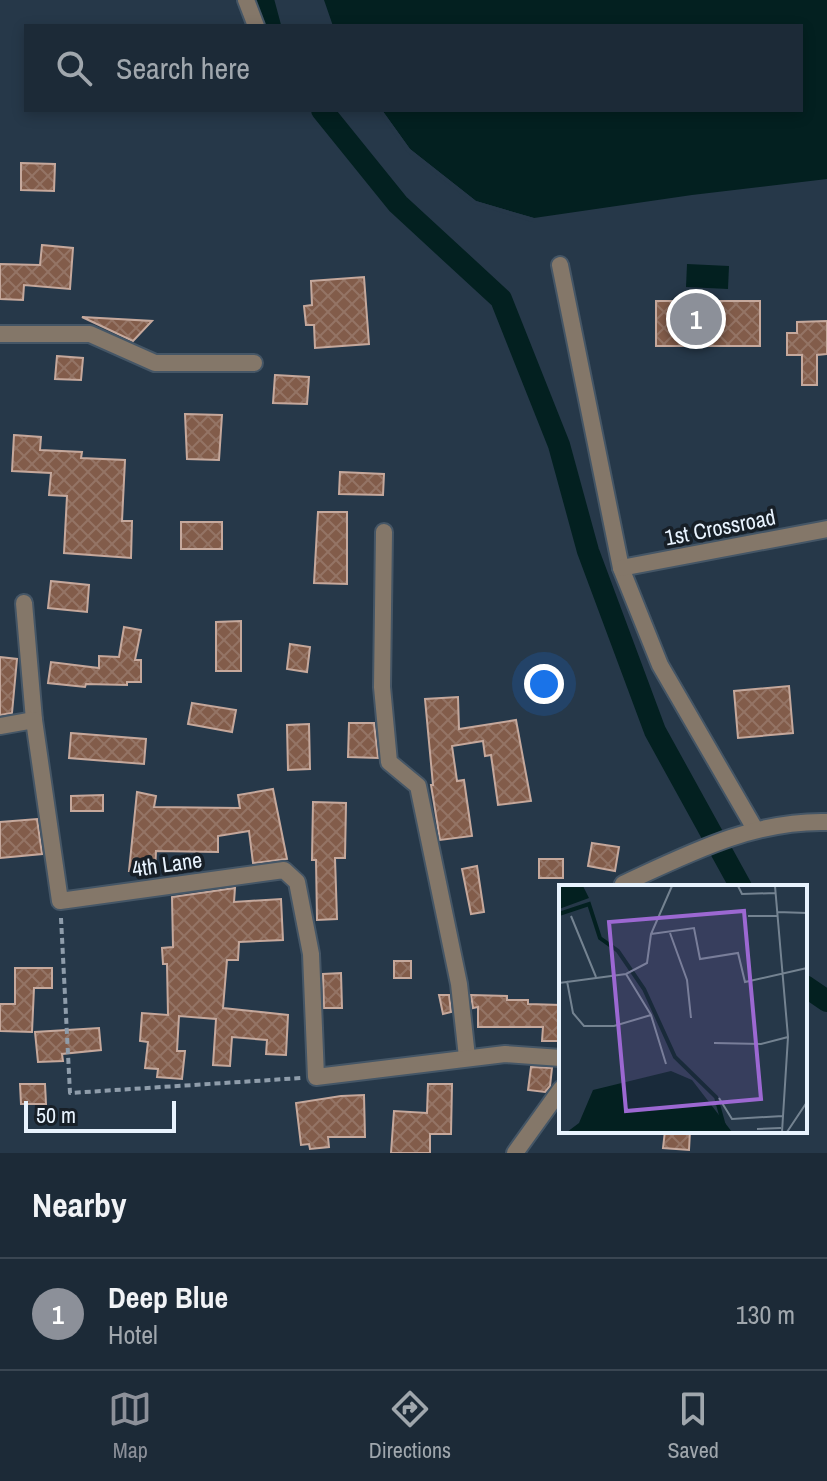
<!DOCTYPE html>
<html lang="en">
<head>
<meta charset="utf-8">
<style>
  body { margin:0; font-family:"Archivo Narrow",sans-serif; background:#293642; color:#f1f3f6 }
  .scale { position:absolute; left:24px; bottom:20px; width:152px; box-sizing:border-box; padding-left:8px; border:4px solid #e8f3fe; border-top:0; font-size:22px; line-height:28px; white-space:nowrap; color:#e8f3fe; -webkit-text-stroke:6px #171f27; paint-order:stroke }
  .you { position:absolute; left:544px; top:684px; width:28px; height:28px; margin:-20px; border:6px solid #fff; border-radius:50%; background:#1a73e8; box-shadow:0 0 0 12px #1a73e833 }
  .badge { display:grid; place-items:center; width:52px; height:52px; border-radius:50%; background:#8c9099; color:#fff; font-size:26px; font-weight:700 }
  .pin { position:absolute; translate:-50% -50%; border:4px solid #fff; box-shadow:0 2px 8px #0006 }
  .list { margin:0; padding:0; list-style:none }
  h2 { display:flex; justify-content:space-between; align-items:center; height:104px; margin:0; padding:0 32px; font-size:34px }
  h2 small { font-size:26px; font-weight:400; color:#a0a7ad }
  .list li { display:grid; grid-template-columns:52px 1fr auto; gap:24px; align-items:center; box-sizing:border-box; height:112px; padding:0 32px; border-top:2px solid #3a4652 }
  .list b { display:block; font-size:30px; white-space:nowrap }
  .list p { margin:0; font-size:26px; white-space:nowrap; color:#a0a7ad }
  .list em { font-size:26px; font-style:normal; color:#a0a7ad }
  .icon { flex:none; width:44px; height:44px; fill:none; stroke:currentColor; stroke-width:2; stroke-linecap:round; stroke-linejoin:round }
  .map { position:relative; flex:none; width:827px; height:1153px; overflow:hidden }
  .search { position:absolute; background:#1c2a37; box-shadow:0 4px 12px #0003; left:24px; right:24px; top:24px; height:88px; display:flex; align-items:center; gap:20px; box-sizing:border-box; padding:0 28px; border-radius:0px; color:#a0a7ad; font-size:30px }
  .sheet { height:216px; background:#1c2a37 }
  nav { display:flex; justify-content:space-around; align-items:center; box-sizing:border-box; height:112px; border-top:2px solid #3a4652; background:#1c2a37; font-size:22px; color:#a0a7ad }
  nav a { display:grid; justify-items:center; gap:4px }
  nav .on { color:#8c9099 }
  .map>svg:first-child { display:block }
</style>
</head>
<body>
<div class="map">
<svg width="827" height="1153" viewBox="0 0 827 1153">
  <defs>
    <pattern id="building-cross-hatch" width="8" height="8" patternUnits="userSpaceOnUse" patternTransform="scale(2)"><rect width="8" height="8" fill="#825c4a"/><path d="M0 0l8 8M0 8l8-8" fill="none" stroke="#947465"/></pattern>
  </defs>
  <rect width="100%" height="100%" fill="#263849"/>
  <g fill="#032020">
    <polygon points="324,0 827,0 827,179 692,195 534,218 476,201 410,149 382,110 801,110 801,26 333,26"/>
    <polygon points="687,264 729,266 728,289 686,287"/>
  </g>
  <polygon fill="#263849" points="378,110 382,110 410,149 476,201 534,218 532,222 474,204 407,152"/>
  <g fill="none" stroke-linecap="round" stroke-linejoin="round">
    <g stroke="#032020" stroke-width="22">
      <polyline points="263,0 270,26"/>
      <polyline points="322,110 398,204 501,299 559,445 588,551 655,731 741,887"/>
      <polyline points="805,986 827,1001"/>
    </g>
  </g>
  <g fill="url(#building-cross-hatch)" stroke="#c5a89c" stroke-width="2">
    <polygon points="21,163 55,164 54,191 21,190"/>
    <polygon points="42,245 73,248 70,289 24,285 23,300 0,299 0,264 40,265"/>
    <polygon points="364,277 369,344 315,348 314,325 306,325 304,306 312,305 311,281"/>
    <rect x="656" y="301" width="104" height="45"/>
    <polygon points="82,317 152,321 133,341"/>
    <polygon points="827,321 827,354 817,355 817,385 802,385 802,355 787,355 787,333 797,333 797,322"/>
    <polygon points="57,356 83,358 81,380 55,379"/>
    <polygon points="275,375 309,377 307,404 273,403"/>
    <polygon points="185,414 222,415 219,460 187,459"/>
    <polygon points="14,435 41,437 40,450 82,452 81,458 125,460 122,521 132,521 131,558 64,553 67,496 49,495 51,473 12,471"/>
    <polygon points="340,472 384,474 383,495 339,494"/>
    <polygon points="318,512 347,512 347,584 314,583"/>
    <rect x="181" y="522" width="41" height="27"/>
    <polygon points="51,581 89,585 87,612 48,608"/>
    <polygon points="241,621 241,671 216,671 216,622"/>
    <polygon points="124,627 141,630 135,660 141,660 141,682 127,682 127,685 86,684 85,687 48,683 51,662 99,668 99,656 119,657"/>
    <polygon points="290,644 310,647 307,672 287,669"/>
    <polygon points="0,657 17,659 12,713 0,715"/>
    <polygon points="789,686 793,733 738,738 734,691"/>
    <polygon points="458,697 459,729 516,720 531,801 498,805 491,755 485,756 483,741 452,746 457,781 464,780 472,836 440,840 431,785 433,785 425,699"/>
    <polygon points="192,703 236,710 232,732 188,724"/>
    <polygon points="349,723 374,723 378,758 348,757"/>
    <polygon points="309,724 310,769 288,770 287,725"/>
    <polygon points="71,733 146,739 144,764 69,758"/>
    <polygon points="273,789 287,859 253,863 249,831 218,836 218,852 156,851 155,872 129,871 137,792 156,796 154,807 240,808 238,795"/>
    <polygon points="103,795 103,811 71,811 71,796"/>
    <polygon points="313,802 346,803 345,858 335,858 337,919 317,920 316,860 312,860"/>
    <polygon points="37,819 42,854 0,858 0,822"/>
    <polygon points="592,843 619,847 615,871 588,866"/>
    <rect x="539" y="859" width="24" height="19"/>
    <polygon points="477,866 484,912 471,914 462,869"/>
    <polygon points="235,888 234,902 281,899 283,940 239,942 238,960 227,960 223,1008 288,1015 286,1055 266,1054 267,1040 232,1037 230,1066 213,1065 216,1019 179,1016 177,1051 185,1051 182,1079 157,1077 158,1069 145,1068 148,1042 140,1041 142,1013 168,1015 167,964 163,964 162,948 173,947 172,897"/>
    <rect x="394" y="961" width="17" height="17"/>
    <polygon points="15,968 52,968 52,988 34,988 32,1032 0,1031 0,1004 15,1004"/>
    <polygon points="341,973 342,1008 324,1008 323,974"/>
    <polygon points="439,995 449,995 451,1012 443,1014"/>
    <polygon points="471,995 507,996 507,1000 528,1000 528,1004 561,1005 561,1041 542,1041 543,1027 478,1027 478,1007 473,1008"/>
    <polygon points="99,1028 101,1050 62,1054 63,1061 38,1062 35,1032"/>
    <polygon points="531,1067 552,1068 550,1086 545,1092 528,1090"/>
    <polygon points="20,1084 45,1084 46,1104 21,1104"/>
    <polygon points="428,1084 452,1084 451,1134 430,1134 430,1153 391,1153 394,1111 427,1113"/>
    <polygon points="364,1095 365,1137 328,1137 329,1147 310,1149 309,1144 301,1145 296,1103 341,1096"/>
    <polygon points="665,1131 690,1131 689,1150 663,1148"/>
  </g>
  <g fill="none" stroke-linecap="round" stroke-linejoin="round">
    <defs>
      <g id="street">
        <polyline points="246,0 256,26"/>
        <polyline points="560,265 621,568 660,665 755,829"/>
        <polyline points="0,334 90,334 155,363 254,363"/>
        <polyline points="384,532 382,687 389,762 418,786 459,984 467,1057"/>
        <polyline points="621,568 827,529"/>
        <polyline points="24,603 34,720"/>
        <polyline points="0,726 34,720 60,901 284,870 297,882 311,954 316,1077 505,1054 561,1058"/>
        <path d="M622,887l1,-3c65,-30 130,-64 204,-62"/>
        <polyline points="515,1153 561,1089"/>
      </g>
    </defs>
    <use href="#street" stroke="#455666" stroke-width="20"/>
    <polyline stroke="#8f9dab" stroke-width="4" stroke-dasharray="6 4" stroke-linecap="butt" points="61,918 70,1093 301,1078"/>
    <use href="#street" stroke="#847769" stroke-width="16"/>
  </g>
  <g text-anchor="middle" stroke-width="7" stroke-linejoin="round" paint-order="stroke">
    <g font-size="22" fill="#e8f3fe" stroke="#171f27">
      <text transform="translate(720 527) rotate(-11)" y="8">1st Crossroad</text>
      <text transform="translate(167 864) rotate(-8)" y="8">4th Lane</text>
    </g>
  </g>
  <g transform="translate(559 885)">
    <rect width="248" height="248" fill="#263849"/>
    <path d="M0,1h24l6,12 -30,11zM112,186l21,9 40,52h-165l12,-9 14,-33z" fill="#032020"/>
    <path fill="none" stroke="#032020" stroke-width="4" d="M0,29l30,-10 11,34 18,13 26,38 31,68 41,40 8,29"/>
    <path fill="none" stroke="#748391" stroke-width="2" d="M179,1l4,8 34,-1M216,1l13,151 -6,95M218,27l30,1M12,31l25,61M189,31h29M111,48l17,47 4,38M92,49l43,-6 6,31 38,-6 7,29 62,-14M67,89l25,41 15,49M8,96l6,32 11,13h30l37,-11M0,98l67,-9 21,-11 4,-29 21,-48M155,158l47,1 27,-7M160,213l13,21 51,-3M198,244l24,-1M228,247l20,-30"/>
    <path fill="#9c68d2" fill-opacity="0.15" stroke="#9c68d2" stroke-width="4" d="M185,26l17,188 -135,12 -17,-189z"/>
    <rect width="248" height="248" fill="none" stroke="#e8f3fe" stroke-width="4"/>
  </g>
</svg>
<div class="scale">50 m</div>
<div class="you"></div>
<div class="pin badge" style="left:696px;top:319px">1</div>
<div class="search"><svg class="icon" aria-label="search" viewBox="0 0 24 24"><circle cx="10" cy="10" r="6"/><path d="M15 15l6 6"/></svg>Search here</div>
</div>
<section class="sheet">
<h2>Nearby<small></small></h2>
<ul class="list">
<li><span class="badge">1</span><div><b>Deep Blue</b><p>Hotel</p></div><em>130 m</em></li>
</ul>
</section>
<nav>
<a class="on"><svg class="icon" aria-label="map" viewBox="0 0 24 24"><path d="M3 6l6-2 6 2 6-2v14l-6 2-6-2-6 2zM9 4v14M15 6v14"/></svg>Map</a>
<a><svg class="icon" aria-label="directions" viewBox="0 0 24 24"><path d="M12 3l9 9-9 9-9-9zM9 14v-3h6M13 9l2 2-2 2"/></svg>Directions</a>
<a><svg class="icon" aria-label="saved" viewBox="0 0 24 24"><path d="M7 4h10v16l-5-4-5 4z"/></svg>Saved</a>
</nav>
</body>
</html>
